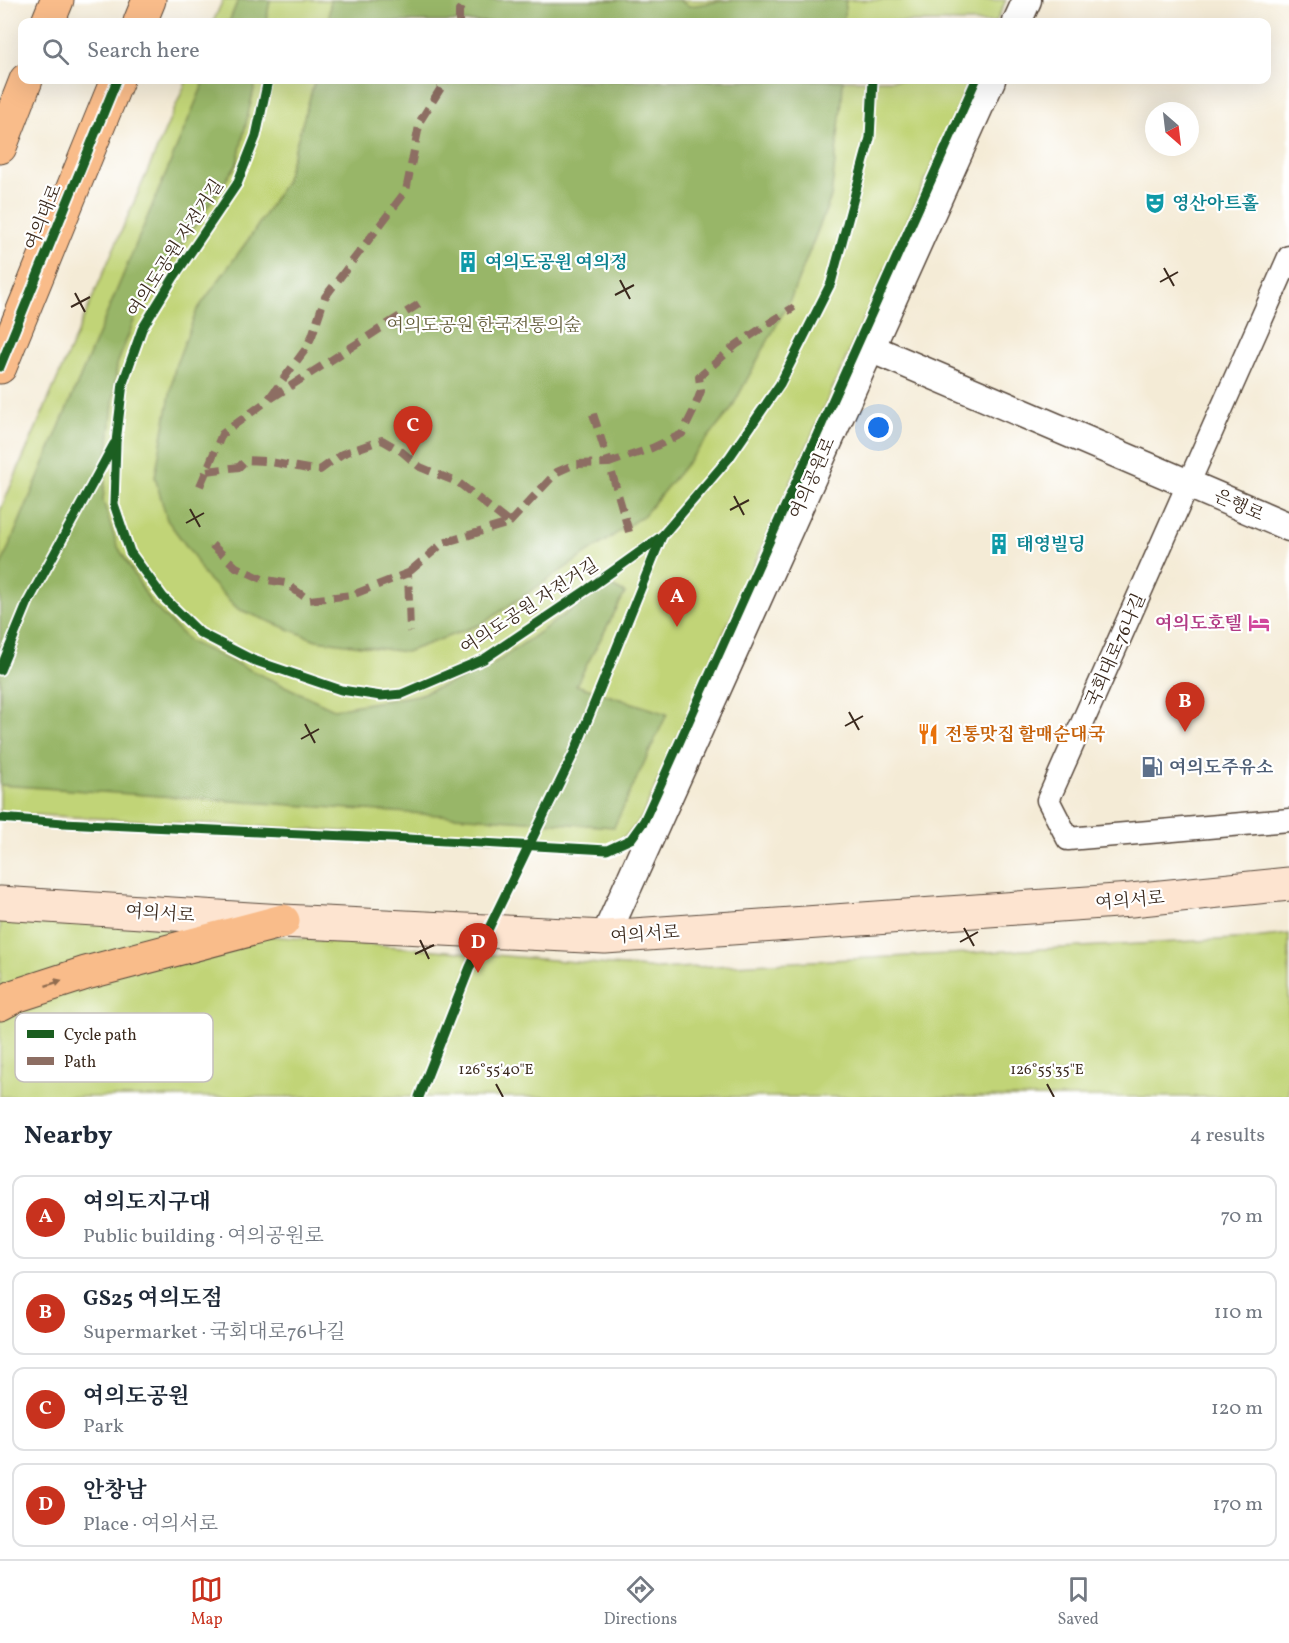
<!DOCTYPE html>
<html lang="en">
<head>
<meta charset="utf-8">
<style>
  body { margin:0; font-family:Vollkorn,"Noto Serif KR",serif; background:#f2f2f3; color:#1f2937 }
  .compass { position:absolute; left:1145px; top:102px; width:54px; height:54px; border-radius:50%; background:#fff; box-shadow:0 6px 24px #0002; rotate:152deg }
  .you { position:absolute; left:879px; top:428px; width:21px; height:21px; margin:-15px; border:4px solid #fff; border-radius:50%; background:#1a73e8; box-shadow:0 0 0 9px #1a73e833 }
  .badge { display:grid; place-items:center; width:39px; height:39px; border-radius:50%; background:#c8321e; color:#fff; font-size:20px; font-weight:700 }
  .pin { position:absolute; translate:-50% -50px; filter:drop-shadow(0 2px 3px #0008) }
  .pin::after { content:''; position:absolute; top:32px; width:21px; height:18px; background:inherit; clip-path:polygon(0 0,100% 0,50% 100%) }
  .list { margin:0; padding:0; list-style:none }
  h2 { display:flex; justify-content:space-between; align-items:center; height:78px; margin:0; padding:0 24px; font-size:26px }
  h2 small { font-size:20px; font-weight:400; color:#747a83 }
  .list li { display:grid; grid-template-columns:39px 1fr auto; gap:18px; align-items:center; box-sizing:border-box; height:84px; margin:0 12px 12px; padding:0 12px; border:2px solid #e0e1e3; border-radius:12px }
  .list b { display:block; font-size:22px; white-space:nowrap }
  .list p { margin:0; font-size:20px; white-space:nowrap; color:#747a83 }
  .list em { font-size:20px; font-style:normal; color:#747a83 }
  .icon { flex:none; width:33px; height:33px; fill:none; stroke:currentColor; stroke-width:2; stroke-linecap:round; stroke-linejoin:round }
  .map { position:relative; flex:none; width:1289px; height:1097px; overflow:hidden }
  .search { position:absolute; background:#fff; box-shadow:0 6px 24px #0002; left:18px; right:18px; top:18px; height:66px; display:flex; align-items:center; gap:15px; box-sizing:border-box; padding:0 21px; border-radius:12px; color:#747a83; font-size:22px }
  .sheet { height:462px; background:#fff }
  nav { display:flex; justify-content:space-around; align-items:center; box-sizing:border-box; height:84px; border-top:2px solid #e0e1e3; background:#fff; font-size:16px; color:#747a83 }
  nav a { display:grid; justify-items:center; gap:3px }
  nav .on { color:#c8321e }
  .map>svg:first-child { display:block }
</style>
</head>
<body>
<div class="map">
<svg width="1289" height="1097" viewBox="0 0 1289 1097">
  <rect width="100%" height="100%" fill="#fff"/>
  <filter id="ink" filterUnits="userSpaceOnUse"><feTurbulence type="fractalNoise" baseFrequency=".0167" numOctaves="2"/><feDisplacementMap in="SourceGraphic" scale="12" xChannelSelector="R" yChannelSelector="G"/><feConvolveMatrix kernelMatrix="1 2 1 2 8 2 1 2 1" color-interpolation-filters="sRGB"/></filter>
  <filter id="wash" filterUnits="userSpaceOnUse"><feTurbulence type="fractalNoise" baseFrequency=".008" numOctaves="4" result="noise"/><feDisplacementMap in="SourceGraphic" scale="24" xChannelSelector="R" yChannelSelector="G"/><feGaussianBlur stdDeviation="1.35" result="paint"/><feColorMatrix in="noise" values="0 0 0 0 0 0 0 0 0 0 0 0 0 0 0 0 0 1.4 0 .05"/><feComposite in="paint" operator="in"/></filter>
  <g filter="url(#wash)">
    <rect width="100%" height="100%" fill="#f4ebd6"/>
    <g fill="#c1d477" stroke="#7e7f4a" stroke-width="1.5">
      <polygon points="223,0 1006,0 996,22 213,22"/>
      <path d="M187,80h783l-328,737c-11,15 -17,21 -34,29l-608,-33v-302z"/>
      <polygon points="0,913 658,969 1254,938 1289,934 1289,1097 0,1097"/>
    </g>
    <g fill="#98b668" stroke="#6a7043" stroke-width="1.5">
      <polygon points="238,0 270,0 266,22 229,22"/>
      <polygon points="330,0 679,0 689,6 729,0 846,0 843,22 329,22"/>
      <polygon points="205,80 256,80 237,164 140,305 117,365 103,501 117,545 151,603 190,642 334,709 418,695 487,669 608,584 625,593 576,685 667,714 614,827 0,785 0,568"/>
      <polygon points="315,80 843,80 842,100 831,197 791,298 730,411 644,515 482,624 406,652 316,640 238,609 204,575 193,555 167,520 155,477 175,367 197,310 253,233 285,182"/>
    </g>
  </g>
  <g filter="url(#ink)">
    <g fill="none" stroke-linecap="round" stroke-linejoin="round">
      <defs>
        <polyline id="minor" points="1289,257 1048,800 1068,839 1289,820"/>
        <g id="tertiary">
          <polyline points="1017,22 1027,0"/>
          <polyline points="870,348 1289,527"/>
          <polyline points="605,937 991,80"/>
        </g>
        <polyline id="secondary" points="0,903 283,921 605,937 1131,900 1289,884"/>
        <g id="primary">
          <polyline points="48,22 57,0"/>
          <polyline points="140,22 149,0"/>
          <polyline points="0,147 26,80"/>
          <polyline points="0,367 117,80"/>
          <polyline points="0,1004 15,996 86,973 283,921"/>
        </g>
      </defs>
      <use href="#minor" stroke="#57473a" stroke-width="25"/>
      <use href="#tertiary" stroke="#57473a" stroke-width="31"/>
      <use href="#secondary" stroke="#57473a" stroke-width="35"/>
      <use href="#primary" stroke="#57473a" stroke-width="35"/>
      <use href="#minor" stroke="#fff" stroke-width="22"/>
      <use href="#tertiary" stroke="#fff" stroke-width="28"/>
      <use href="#secondary" stroke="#fde4d0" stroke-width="33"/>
      <use href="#primary" stroke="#f9bc8a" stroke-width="33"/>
      <g stroke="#8d6e63" stroke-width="8" stroke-dasharray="15 8" stroke-linecap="butt">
        <polyline points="459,22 459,11 464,0"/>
        <polyline points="419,304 267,401 305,350 312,336 325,297 406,191 420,121 446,80"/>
        <polyline points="207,471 239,467 246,460 265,461 308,469 320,470 342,454 382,440 401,451 420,467 459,483 509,523 443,543 408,573"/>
        <polyline points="200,486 222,434 267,401"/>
        <polyline points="509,523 557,472 575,464 609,463 593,414"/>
        <polyline points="629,532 609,463 652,448 682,434 693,412 701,391 699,377 736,345 794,307"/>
        <polyline points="212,545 236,567 262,579 285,583 309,600 352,595 408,573 410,632"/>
      </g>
      <defs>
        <g id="cycleway">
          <polyline points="268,80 256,136 237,184 174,277 142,329 123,383 116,442 114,504 130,552 163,597 200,633 253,660 341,690 381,696 402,694 484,659 588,589 662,536 729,458 780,384 831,283 870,138 873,80"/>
          <polyline points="0,367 117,80"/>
          <polyline points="0,670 28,602 114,444"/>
          <polyline points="0,818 63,823 391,838 607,850 631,839 644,821 659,788 976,80"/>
          <polyline points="419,1097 470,967 574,753 662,536"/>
        </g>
      </defs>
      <use href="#cycleway" stroke="#fff" stroke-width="13"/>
      <use href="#cycleway" stroke="#1b5e20" stroke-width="9"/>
    </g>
    <defs><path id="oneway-solid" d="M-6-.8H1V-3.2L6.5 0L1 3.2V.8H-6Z" transform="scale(1.5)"/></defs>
    <use fill="#906c4f" href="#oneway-solid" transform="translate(54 983) rotate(-18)"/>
  </g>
  <path fill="none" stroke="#3b2a1e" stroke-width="2" d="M1164,268l10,18M620,280l10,19M1160,282l18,-10M75,293l10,19M615,295l19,-10M71,307l19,-10M734,496l10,19M190,509l10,18M730,510l19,-10M186,523l18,-10M849,712l10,18M305,724l10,19M845,726l18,-10M301,739l18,-10M964,928l10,18M420,940l9,19M960,942l18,-10M415,954l19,-9M496,1084l7,13M1047,1084l7,13"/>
  <defs>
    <symbol id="theatre-bare" viewBox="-9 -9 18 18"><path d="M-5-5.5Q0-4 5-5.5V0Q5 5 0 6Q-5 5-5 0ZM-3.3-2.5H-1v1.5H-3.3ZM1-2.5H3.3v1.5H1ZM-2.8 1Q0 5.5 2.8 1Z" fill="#0f9aa8" stroke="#fff" stroke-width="2.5" paint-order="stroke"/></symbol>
    <symbol id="building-bare" viewBox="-9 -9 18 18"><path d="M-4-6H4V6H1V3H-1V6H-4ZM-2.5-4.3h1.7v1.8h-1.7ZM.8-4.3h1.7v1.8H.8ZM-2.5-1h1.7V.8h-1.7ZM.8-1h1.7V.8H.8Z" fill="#0f9aa8" stroke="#fff" stroke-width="2.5" paint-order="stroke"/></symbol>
    <symbol id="hotel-bare" viewBox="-9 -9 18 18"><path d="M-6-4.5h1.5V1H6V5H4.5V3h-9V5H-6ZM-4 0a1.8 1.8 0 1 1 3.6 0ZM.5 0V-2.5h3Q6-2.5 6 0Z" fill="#d1479c" stroke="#fff" stroke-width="2.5" paint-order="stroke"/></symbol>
    <symbol id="restaurant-bare" viewBox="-9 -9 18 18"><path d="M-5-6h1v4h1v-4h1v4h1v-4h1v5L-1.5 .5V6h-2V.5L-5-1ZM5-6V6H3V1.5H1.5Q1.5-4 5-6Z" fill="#e8710a" stroke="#fff" stroke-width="2.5" paint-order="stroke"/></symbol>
    <symbol id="fuel-bare" viewBox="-9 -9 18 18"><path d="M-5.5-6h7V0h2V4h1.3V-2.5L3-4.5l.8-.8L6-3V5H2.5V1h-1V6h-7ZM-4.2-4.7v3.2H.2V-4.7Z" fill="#5c6f8a" stroke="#fff" stroke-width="2.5" paint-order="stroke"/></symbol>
  </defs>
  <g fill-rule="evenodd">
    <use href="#theatre-bare" x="1140" y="188" width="30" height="30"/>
    <use href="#building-bare" x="453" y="247" width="30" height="30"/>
    <use href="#building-bare" x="984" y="529" width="30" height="30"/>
    <use href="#hotel-bare" x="1244" y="608" width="30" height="30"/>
    <use href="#restaurant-bare" x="913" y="719" width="30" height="30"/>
    <use href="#fuel-bare" x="1137" y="752" width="30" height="30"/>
  </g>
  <g text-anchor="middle" stroke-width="4.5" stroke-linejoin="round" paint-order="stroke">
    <g font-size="18" font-weight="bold" fill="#0d838f" stroke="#fff" text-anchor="start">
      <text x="1172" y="209">영산아트홀</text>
      <text x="485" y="268">여의도공원 여의정</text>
      <text x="1016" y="550">태영빌딩</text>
    </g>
    <g font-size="18" fill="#3b2a1e" stroke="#fff">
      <text transform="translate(43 217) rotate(-68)" y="6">여의대로</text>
      <text transform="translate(175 248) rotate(-57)" y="6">여의도공원 자전거길</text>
      <text transform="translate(812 478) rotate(-66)" y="6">여의공원로</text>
      <text transform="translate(1239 505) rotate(24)" y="6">은행로</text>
      <text transform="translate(529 606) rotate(-33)" y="6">여의도공원 자전거길</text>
      <text transform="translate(1115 650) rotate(-66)" y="6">국회대로76나길</text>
      <text transform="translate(1130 900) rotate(-5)" y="6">여의서로</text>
      <text transform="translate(160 913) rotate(4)" y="6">여의서로</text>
      <text transform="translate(645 934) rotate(-4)" y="6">여의서로</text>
    </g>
    <g font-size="18" fill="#635d39" stroke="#fff">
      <text x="484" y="331">여의도공원 한국전통의숲</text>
    </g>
    <g font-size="18" font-weight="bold" fill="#b23c85" stroke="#fff" text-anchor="end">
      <text x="1242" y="629">여의도호텔</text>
    </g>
    <g font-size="18" font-weight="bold" fill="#c56008" stroke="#fff" text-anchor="start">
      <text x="945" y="740">전통맛집 할매순대국</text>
    </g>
    <g font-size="18" font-weight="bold" fill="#4e5e75" stroke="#fff" text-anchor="start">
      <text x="1169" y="773">여의도주유소</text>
    </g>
  </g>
  <rect x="15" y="1013" width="198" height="69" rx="9" fill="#fff" stroke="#c4bfbc" stroke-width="1.5"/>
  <rect x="27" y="1030" width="27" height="8" fill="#1b5e20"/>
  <rect x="27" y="1057" width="27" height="8" fill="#8d6e63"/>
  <g font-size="16" fill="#3b2a1e">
    <text x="64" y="1040">Cycle path</text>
    <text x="64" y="1067">Path</text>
  </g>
  <g font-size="15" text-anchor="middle" fill="#3b2a1e" stroke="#fff" stroke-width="4.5" stroke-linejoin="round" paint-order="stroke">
    <text x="496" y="1074">126°55'40"E</text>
    <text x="1047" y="1074">126°55'35"E</text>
  </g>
</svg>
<svg class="compass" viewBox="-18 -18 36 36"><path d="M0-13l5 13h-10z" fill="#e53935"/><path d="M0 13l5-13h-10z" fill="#747a83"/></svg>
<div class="you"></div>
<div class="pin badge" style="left:677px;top:627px">A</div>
<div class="pin badge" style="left:1185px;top:732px">B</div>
<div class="pin badge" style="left:413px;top:456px">C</div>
<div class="pin badge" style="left:478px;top:973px">D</div>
<div class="search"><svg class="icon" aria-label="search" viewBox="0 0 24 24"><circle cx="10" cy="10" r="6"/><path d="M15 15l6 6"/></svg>Search here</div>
</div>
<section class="sheet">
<h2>Nearby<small>4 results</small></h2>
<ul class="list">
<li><span class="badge">A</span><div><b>여의도지구대</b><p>Public building · 여의공원로</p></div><em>70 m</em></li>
<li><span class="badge">B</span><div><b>GS25 여의도점</b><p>Supermarket · 국회대로76나길</p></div><em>110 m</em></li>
<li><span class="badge">C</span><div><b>여의도공원</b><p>Park</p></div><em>120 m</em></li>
<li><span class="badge">D</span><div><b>안창남</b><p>Place · 여의서로</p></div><em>170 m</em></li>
</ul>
</section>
<nav>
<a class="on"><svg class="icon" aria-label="map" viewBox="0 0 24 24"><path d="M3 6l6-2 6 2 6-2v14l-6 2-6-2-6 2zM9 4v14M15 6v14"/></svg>Map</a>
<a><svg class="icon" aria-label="directions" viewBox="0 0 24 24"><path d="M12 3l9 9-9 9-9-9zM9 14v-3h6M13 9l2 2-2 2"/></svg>Directions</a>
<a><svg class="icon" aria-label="saved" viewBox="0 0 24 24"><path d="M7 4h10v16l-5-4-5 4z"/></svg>Saved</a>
</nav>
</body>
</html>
